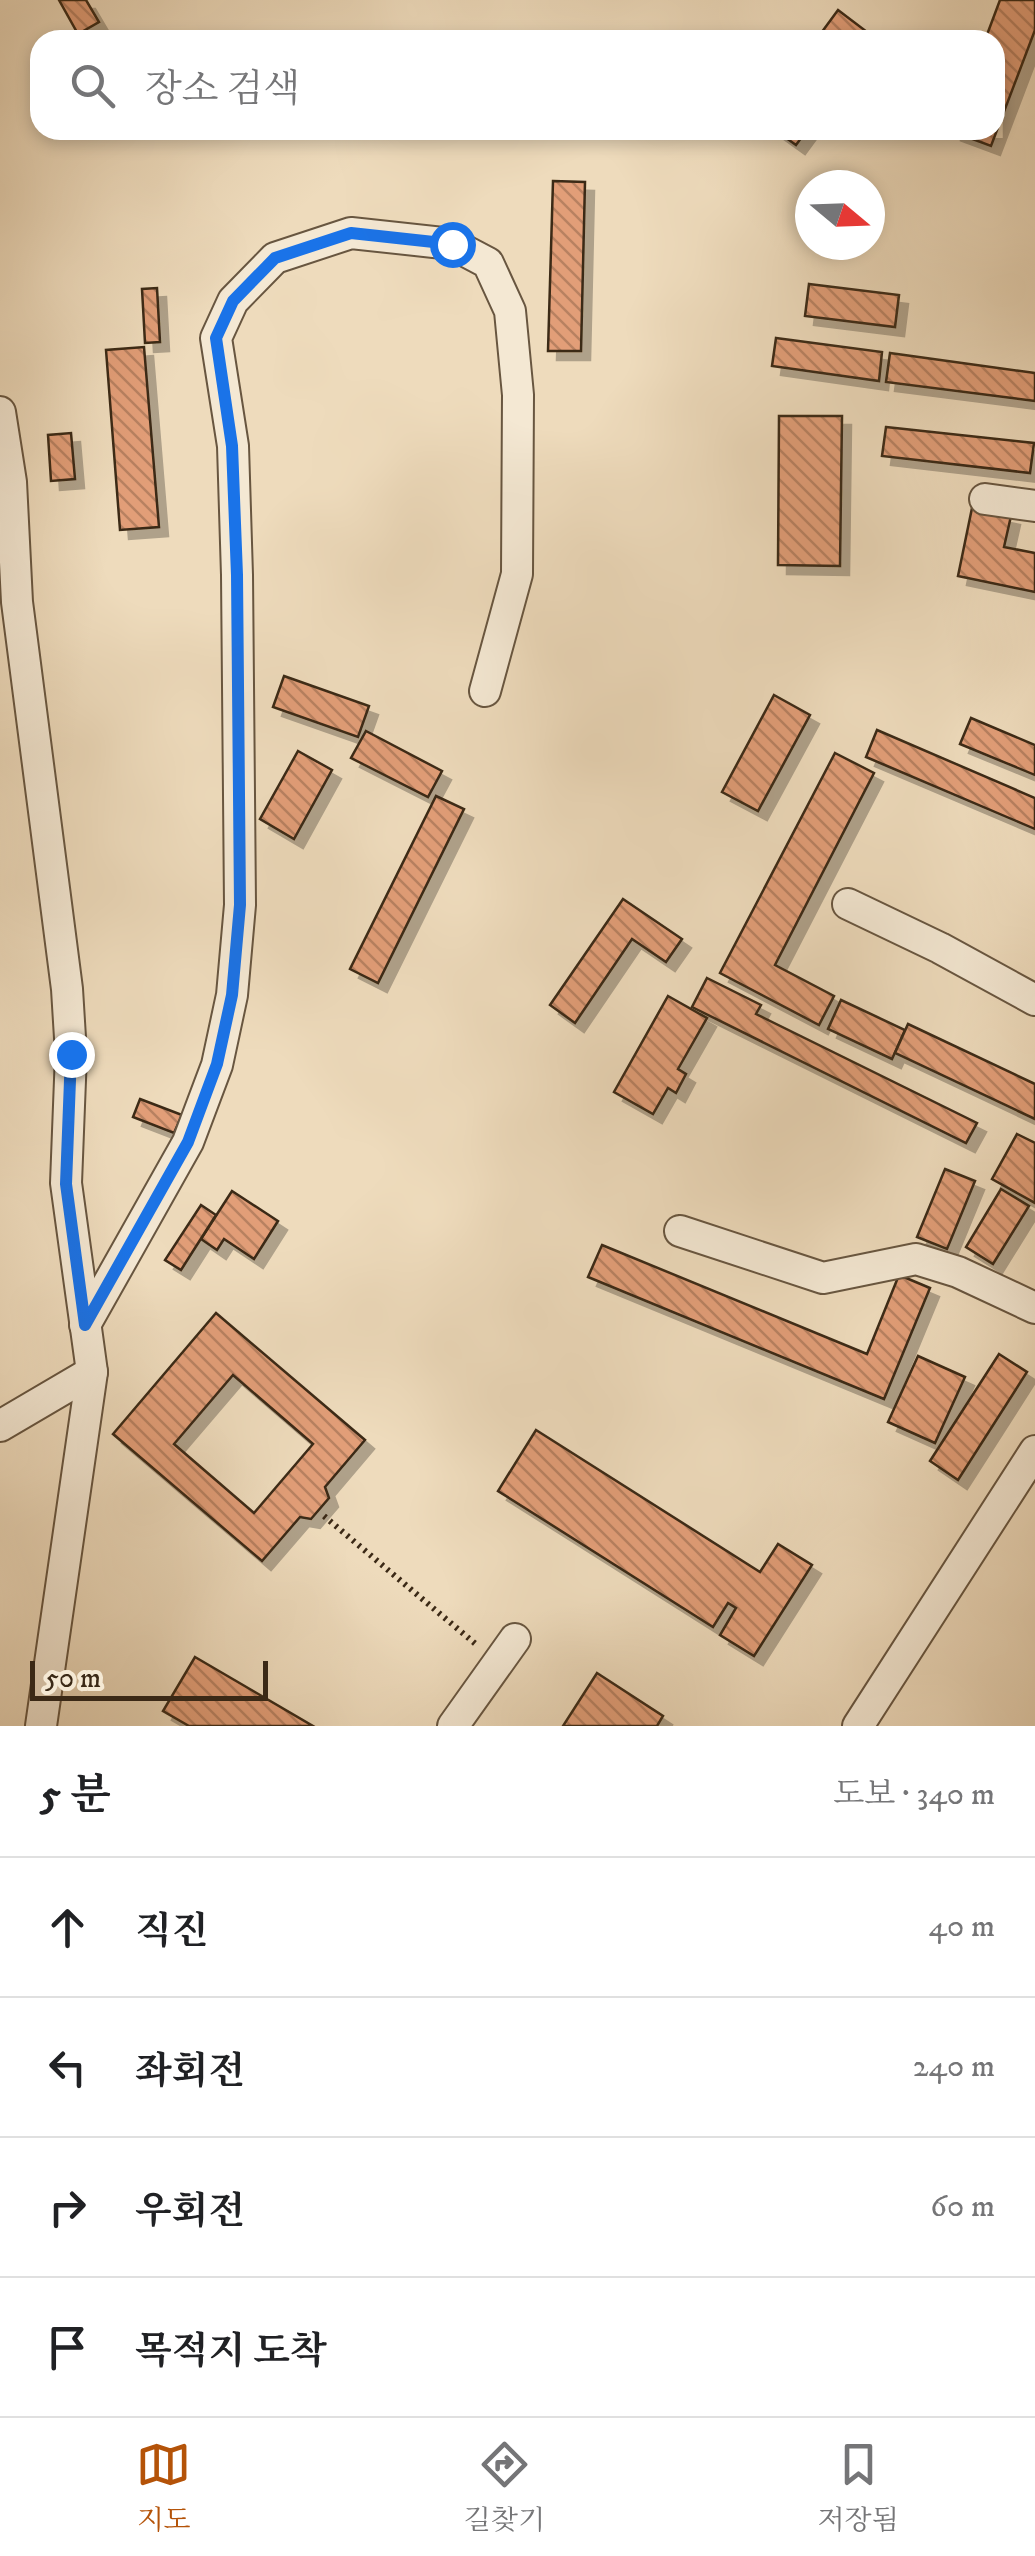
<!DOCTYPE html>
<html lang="ko">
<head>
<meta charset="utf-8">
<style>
  body { margin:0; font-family:"IM FELL DW Pica","Noto Serif KR",serif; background:#f6f6f6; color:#202124 }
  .compass { position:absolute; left:795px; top:170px; width:90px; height:90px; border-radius:50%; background:#fff; box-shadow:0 5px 15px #0003; rotate:109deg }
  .scale { position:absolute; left:30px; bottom:25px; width:238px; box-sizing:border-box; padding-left:10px; border:5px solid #3b2916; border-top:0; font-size:28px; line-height:35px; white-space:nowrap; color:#3b2916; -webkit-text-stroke:8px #f4e8d3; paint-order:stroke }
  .stop { position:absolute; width:30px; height:30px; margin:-22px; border:8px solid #1a73e8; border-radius:50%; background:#fff }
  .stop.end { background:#1a73e8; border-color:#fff; box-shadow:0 2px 10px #0008 }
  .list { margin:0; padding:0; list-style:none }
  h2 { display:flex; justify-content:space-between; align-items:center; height:130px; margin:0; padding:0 40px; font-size:42px }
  h2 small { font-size:32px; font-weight:400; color:#757577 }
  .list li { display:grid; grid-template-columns:65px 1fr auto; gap:30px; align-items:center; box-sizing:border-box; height:140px; padding:0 40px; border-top:2px solid #e0e0e0 }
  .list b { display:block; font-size:38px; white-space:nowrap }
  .list em { font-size:32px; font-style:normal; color:#757577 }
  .icon { flex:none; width:55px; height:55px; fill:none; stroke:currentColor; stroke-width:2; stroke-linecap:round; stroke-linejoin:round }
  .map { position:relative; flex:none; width:1035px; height:1726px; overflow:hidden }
  .search { position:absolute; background:#fff; box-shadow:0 5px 15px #0003; left:30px; right:30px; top:30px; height:110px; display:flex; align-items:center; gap:25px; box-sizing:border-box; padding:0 35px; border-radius:30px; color:#757577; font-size:38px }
  .sheet { height:690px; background:#fff }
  nav { display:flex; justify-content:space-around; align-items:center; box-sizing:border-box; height:140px; border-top:2px solid #e0e0e0; background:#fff; font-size:28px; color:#757577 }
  nav a { display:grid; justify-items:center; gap:5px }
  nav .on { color:#b45309 }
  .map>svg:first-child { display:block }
</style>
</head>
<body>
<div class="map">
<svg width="1035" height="1726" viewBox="0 0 1035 1726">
  <defs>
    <pattern id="building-back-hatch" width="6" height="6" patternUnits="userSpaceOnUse" patternTransform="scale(2.5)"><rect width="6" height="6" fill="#e29e78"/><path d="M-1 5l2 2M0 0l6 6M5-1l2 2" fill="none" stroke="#b88161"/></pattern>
    <filter id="shadow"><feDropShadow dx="9" dy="9" stdDeviation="0" flood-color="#0004"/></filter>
  </defs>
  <rect width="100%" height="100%" fill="#eedbbc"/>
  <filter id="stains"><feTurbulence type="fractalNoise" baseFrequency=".002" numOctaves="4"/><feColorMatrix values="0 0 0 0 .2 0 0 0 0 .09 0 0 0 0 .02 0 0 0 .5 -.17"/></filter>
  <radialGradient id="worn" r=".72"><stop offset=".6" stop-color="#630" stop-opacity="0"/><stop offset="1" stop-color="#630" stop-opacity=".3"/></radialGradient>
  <g fill="url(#building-back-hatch)" stroke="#3b2916" stroke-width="2.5" fill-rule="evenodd" filter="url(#shadow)">
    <polygon points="59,0 86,0 99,22 78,34"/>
    <polygon points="1000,0 1035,0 1035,30 991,146 951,131 995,130 995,40 985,40"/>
    <polygon points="838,10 875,38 874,40 816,40"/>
    <polygon points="775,130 807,130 796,145"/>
    <polygon points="553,181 585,182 581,351 548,351"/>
    <polygon points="809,284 899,295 895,327 805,316"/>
    <polygon points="157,288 160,342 145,343 142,289"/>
    <polygon points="776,338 882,352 879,381 772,366"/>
    <polygon points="144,347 159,527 120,530 106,350"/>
    <polygon points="890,353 1035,373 1035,401 886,382"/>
    <polygon points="779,416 842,416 840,566 778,565"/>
    <polygon points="886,427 1034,443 1030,473 882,456"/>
    <polygon points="71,433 75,479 51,481 48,435"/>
    <polygon points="972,508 1011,516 1004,547 1035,553 1035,592 958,576"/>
    <polygon points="284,676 369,706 358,737 273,707"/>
    <polygon points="774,695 810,715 758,811 722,792"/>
    <polygon points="971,718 1035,745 1035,775 960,744"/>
    <polygon points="877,730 1035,798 1035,829 866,757"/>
    <polygon points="366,731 442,771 428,797 351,758"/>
    <polygon points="298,751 332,770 294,839 260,819"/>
    <polygon points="835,753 874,773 775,965 834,996 819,1025 720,973"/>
    <polygon points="436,796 464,809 378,983 350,969"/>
    <polygon points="623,899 682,939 666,962 632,939 575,1023 550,1005"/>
    <polygon points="707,978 761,1005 756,1014 977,1123 966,1143 692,1007"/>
    <polygon points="668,996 707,1018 678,1069 686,1074 676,1093 668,1088 653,1114 614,1092"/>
    <polygon points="841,1000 905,1030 892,1059 828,1029"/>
    <polygon points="908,1024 1035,1084 1035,1119 895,1053"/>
    <polygon points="140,1099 182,1115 174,1133 133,1117"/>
    <polygon points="1017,1134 1035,1143 1035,1203 992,1179"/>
    <polygon points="945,1169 975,1181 947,1249 917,1237"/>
    <polygon points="1001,1189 1029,1206 993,1264 966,1247"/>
    <polygon points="232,1191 278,1221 254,1259 224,1239 217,1250 201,1239"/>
    <polygon points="201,1205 216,1215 181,1270 165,1260"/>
    <polygon points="602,1245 867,1354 899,1275 930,1288 884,1399 588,1277"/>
    <path d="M216,1313l149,127 -40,47 4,11 -18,21 -11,-2 -38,44 -149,-127zM233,1375l80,69 -59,69 -80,-69z"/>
    <polygon points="999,1354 1027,1372 958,1480 930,1461"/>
    <polygon points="918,1356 965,1377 935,1443 888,1422"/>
    <polygon points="536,1430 760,1572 778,1544 812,1565 754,1656 720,1635 736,1608 728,1603 713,1627 498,1491"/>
    <polygon points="195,1657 313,1726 189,1726 163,1711"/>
    <polygon points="597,1673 663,1716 657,1726 563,1726"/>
  </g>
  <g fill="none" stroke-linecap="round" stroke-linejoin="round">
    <defs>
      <g id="minor">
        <polyline points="0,412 11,482 17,602 67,989 71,1054 66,1183 92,1372 41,1726"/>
        <polyline points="985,499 1035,506"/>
        <polyline points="848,904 940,948 1035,1000"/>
        <polyline points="680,1231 823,1278 916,1259 958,1272 1035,1308"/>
        <polyline points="85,1325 188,1142 217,1065 232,995 240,905 237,575 233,446 216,338 233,301 275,258 351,233 452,244 488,263 510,311 518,395 517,574 485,691"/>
        <polyline points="0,1426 92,1372"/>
        <polyline points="453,1726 515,1639"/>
        <polyline points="858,1726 1035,1451"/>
      </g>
    </defs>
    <use href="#minor" stroke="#685640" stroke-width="34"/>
    <polyline stroke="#3b2916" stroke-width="6" stroke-dasharray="2.5 5" stroke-linecap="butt" points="324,1516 478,1646"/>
    <use href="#minor" stroke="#f4e8d3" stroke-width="30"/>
  </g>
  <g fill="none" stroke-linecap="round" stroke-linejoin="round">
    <polyline stroke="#1a73e8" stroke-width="12" points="71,1054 66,1184 85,1325 188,1142 217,1064 232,995 240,905 237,575 232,446 216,338 233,301 275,258 351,233 452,244"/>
  </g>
  <rect width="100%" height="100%" filter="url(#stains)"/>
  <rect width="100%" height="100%" fill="url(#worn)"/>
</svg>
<svg class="compass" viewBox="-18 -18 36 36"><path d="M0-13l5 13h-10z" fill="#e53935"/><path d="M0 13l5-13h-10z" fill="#757577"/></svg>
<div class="scale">50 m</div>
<div class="stop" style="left:452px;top:244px"></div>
<div class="stop end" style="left:71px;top:1054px"></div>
<div class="search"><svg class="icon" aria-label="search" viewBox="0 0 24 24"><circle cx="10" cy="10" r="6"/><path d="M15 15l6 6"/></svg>장소 검색</div>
</div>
<section class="sheet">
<h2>5 분<small>도보 · 340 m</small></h2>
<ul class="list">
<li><svg class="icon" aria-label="ahead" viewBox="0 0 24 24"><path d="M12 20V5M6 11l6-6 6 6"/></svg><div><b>직진</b></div><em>40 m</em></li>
<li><svg class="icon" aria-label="left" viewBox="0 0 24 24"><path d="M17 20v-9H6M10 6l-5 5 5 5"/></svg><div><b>좌회전</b></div><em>240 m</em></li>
<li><svg class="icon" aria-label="right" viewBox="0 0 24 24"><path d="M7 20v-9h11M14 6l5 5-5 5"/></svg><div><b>우회전</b></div><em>60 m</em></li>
<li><svg class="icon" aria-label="arrive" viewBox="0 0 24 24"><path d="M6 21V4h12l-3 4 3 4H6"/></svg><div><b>목적지 도착</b></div></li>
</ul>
</section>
<nav>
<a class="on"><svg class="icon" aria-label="map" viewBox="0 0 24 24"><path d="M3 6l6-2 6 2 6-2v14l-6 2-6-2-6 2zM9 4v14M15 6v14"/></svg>지도</a>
<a><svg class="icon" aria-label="directions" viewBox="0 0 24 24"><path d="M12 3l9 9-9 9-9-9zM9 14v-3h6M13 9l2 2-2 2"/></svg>길찾기</a>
<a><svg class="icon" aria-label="saved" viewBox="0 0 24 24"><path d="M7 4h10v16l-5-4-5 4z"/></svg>저장됨</a>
</nav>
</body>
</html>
